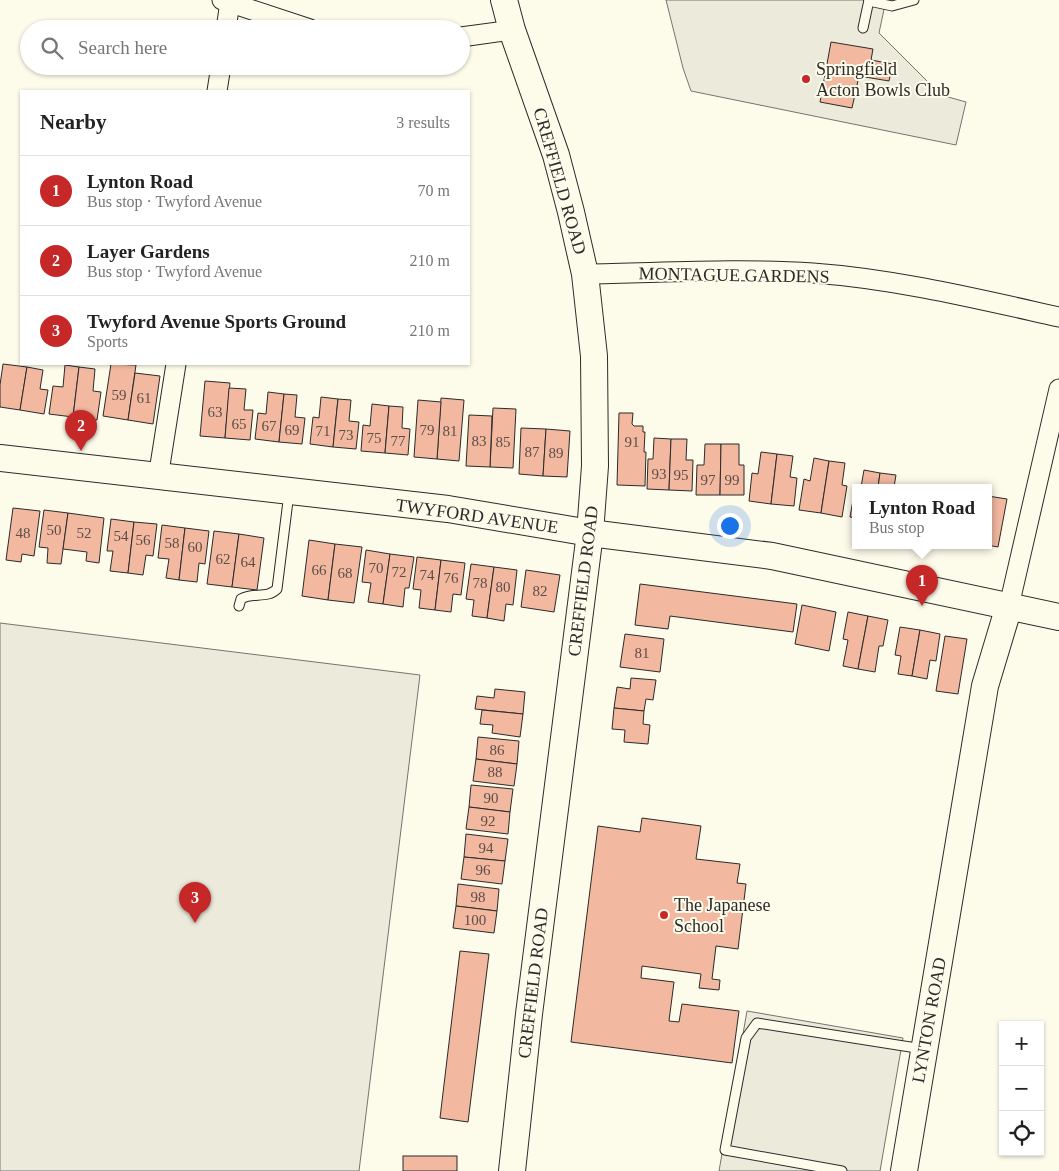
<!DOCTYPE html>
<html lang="en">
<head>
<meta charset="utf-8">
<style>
  body { margin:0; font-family:Georgia,serif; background:#f2f2f2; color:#222 }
  .controls { position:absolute; right:15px; bottom:15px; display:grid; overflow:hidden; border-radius:0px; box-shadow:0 1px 4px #0004 }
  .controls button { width:45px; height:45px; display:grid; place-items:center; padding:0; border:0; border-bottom:1px solid #e0e0e0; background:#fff; color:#222; font:25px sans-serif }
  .you { position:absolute; left:729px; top:525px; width:18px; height:18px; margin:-12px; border:4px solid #fff; border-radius:50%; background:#1a73e8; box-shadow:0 0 0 8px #1a73e833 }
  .badge { display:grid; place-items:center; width:32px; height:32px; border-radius:50%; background:#c62828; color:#fff; font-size:16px; font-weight:700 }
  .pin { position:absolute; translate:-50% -41px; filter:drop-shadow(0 1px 2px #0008) }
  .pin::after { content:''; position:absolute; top:26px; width:18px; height:15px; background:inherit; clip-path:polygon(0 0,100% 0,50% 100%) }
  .popup { position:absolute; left:852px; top:484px; width:140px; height:65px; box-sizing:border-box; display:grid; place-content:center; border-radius:0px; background:#fff; filter:drop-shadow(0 1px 4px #0005); font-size:16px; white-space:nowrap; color:#767676 }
  .popup b { font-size:19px; color:#222 }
  .popup::after { content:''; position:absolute; left:50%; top:100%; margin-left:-10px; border:10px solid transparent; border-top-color:#fff }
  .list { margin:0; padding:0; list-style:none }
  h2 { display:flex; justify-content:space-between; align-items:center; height:65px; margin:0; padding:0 20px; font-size:21px }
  h2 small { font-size:16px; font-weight:400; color:#767676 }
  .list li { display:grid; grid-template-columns:32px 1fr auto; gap:15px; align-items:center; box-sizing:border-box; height:70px; padding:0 20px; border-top:1px solid #e0e0e0 }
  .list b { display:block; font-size:19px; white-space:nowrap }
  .list p { margin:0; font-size:16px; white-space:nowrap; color:#767676 }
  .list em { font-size:16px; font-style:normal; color:#767676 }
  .icon { flex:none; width:28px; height:28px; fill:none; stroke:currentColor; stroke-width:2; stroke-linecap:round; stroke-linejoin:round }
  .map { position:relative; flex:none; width:1059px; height:1171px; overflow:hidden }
  .search { position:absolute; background:#fff; box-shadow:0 1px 4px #0004; left:20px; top:20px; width:450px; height:55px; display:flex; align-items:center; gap:12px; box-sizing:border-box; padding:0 18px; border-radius:28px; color:#767676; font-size:19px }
  .panel { position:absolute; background:#fff; box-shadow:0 1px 4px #0004; left:20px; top:90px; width:450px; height:275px; border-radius:0px }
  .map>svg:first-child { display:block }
</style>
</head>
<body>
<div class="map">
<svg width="1059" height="1171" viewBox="0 0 1059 1171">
  <rect width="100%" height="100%" fill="#fdfbea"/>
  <g fill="#ecebdb" stroke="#74746e">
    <polygon points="666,0 886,0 879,33 941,95 966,102 956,145 691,91 683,68"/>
    <polygon points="0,623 420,675 359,1171 0,1171"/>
  </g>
  <polygon fill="#eceadb" stroke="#74746e" points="747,1011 903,1038 880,1171 719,1171"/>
  <g fill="#f2b8a0" stroke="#2b2b2b">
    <polygon points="831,42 873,49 871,60 893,64 889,81 859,76 852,108 820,102"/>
    <polygon points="3,364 27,367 20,410 0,407 0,385"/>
    <polygon points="111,364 136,365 128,420 103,416"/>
    <polygon points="65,365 79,367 73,417 49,414 53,386 63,387"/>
    <polygon points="27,367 43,370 40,389 48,390 44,414 20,410"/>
    <polygon points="79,367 95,369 93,391 101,392 97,420 73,417"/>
    <polygon points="135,373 160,376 153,424 128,420"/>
    <polygon points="205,381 230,383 225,438 200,436"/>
    <polygon points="229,388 246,389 244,410 253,410 250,440 225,438"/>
    <polygon points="268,392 284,394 279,442 255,439 258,413 266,414"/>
    <polygon points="284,394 297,395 295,417 305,418 302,444 279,442"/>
    <polygon points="321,397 338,399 333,447 310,444 313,417 319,418"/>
    <polygon points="441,398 464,400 459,461 437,459"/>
    <polygon points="338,399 351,400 349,421 359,422 356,449 333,447"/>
    <polygon points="418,400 441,402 437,459 414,457"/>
    <polygon points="372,404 389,406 385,453 361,451 363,425 370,426"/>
    <polygon points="389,406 403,407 402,428 410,429 408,455 385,453"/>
    <polygon points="493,408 516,409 513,468 490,467"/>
    <polygon points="619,413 633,413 632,424 634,426 643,426 643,432 645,432 644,452 646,452 645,486 617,485"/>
    <polygon points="469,415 492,416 490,467 466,466"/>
    <polygon points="521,428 546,429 543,476 519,474"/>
    <polygon points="546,429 570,431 567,477 543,476"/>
    <polygon points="654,438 671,439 669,490 647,489 648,459 653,459"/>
    <polygon points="671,439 687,439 686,460 693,460 692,491 669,490"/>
    <polygon points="705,444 721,444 720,495 696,495 697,465 704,465"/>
    <polygon points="721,444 739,444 739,465 744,465 744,495 720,495"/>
    <polygon points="761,452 777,454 771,504 749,501 752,473 758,474"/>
    <polygon points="777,454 793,456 790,477 797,478 794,506 771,504"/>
    <polygon points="814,458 829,461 821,513 799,510 804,479 810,481"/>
    <polygon points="829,461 845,463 842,485 847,486 842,517 821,513"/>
    <polygon points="864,470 880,473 878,487 861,487"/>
    <polygon points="880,473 896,475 894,487 878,487"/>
    <polygon points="855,489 856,489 856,518 850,517"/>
    <polygon points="988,496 1007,499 998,547 987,545"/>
    <polygon points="13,508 40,511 34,556 22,554 21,562 6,560"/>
    <polygon points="44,510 68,513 61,564 47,563 48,548 39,547"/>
    <polygon points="68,513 104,518 99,563 86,561 87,552 63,549"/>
    <polygon points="111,519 134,522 128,573 110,571 113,551 107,551"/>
    <polygon points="134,522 157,524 153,556 146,555 143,575 128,573"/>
    <polygon points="162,525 185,528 179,580 166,578 169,559 158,558"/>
    <polygon points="185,528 209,531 205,564 199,563 197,582 179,580"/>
    <polygon points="214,531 239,534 232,587 207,584"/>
    <polygon points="239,534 264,538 257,590 232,587"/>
    <polygon points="309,540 335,544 328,600 302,596"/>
    <polygon points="335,544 362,547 354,603 328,600"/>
    <polygon points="366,550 390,554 383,604 368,602 371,583 362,582"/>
    <polygon points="390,554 414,557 409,588 405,588 403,607 383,604"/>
    <polygon points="417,557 441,560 435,610 419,608 421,590 413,589"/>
    <polygon points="441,560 465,563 461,595 453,594 451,612 435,610"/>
    <polygon points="471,564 494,567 487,618 472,616 474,600 466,599"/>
    <polygon points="494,567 517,570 513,605 506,604 504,621 487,618"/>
    <polygon points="526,570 560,575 554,612 521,607"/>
    <polygon points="640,584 797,604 793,632 670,616 668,629 635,625"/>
    <polygon points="802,605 836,612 829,651 795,644"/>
    <polygon points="848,612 868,616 858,669 843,666 848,640 843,639"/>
    <polygon points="868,616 888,620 883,646 879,646 875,672 858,669"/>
    <polygon points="900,627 920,630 912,676 898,674 901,656 895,655"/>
    <polygon points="920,630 940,634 936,661 930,660 927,679 912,676"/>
    <polygon points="625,634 664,639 660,672 620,667"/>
    <polygon points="945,636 967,639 958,694 936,691"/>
    <polygon points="631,678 656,680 653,700 646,699 644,711 614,708 617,687 630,689"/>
    <polygon points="495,689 525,692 523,714 475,709 477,696 494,698"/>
    <polygon points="614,708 644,711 643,724 650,725 648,744 624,742 625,730 612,729"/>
    <polygon points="482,710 523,714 520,737 492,733 493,725 480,724"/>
    <polygon points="478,737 519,741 517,764 476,759"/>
    <polygon points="476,759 517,764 514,786 473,781"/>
    <polygon points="471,785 513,789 510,812 469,807"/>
    <polygon points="469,807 510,812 508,834 466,829"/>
    <polygon points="642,818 701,826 696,859 740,864 737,883 746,884 738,949 716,946 712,979 720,980 719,990 699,988 701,974 642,966 641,978 674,982 669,1021 679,1022 682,1004 739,1011 732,1063 571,1042 598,826 640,832"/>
    <polygon points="466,834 508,839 505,861 464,857"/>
    <polygon points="464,857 505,861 502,884 461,879"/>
    <polygon points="458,884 499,889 497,911 456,906"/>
    <polygon points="456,906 497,911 494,933 453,928"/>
    <polygon points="460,951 489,954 468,1122 440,1118"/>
    <rect x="403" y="1156" width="54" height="15"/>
  </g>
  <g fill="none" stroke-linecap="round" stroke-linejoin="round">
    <defs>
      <g id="lane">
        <polyline points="869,1 892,6 914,0"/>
        <polyline points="863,28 869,0"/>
        <path d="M239,606l2,-7c12,-7 26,0 36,-10l12,-96"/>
        <polyline points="842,1171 725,1150 746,1038 757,1023 923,1049"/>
      </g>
      <g id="street">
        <polyline points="222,0 310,29"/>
        <polyline points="226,29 230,2"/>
        <polyline points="461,37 512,30"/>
        <polyline points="217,91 221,66"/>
        <path d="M585,274c76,-1 152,-6 228,-1 83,6 165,26 246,44"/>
        <polyline points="158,478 176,364"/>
        <polyline points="1009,606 1059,389"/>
      </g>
      <g id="secondary">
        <polyline points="504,0 512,30 556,155 571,212 585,274 594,356 595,466 590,533 529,1014 512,1171"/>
        <polyline points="0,458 448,509 590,533 772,556 1059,617"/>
        <polyline points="904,1171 985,686 1009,606"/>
      </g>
    </defs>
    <use href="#lane" stroke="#2b2b2b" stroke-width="11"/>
    <use href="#street" stroke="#2b2b2b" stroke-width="21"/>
    <use href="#secondary" stroke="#2b2b2b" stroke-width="28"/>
    <use href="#lane" stroke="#fdfbea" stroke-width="9"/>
    <use href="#street" stroke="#fdfbea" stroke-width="19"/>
    <use href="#secondary" stroke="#fdfbea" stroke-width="26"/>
  </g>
  <g fill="#c62828" stroke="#fdfbea" stroke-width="2">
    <circle cx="806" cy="79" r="5"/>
    <circle cx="664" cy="915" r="5"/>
  </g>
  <g text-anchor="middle" stroke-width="4" stroke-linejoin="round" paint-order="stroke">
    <g font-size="15" fill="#5d4e48">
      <text x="119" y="400">59</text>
      <text x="144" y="403">61</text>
      <text x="215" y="417">63</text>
      <text x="239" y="429">65</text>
      <text x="269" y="431">67</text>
      <text x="292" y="435">69</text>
      <text x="427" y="435">79</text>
      <text x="323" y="436">71</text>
      <text x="450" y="436">81</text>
      <text x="346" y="440">73</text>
      <text x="374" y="443">75</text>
      <text x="398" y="446">77</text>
      <text x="479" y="446">83</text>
      <text x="503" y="447">85</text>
      <text x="632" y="447">91</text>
      <text x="532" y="457">87</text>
      <text x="556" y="458">89</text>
      <text x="659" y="479">93</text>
      <text x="681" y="480">95</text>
      <text x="708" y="485">97</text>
      <text x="732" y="485">99</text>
      <text x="54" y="535">50</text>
      <text x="23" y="538">48</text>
      <text x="84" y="538">52</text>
      <text x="121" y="541">54</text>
      <text x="143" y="545">56</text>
      <text x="172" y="548">58</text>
      <text x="195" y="552">60</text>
      <text x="223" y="564">62</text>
      <text x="248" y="567">64</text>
      <text x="376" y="573">70</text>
      <text x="319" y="575">66</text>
      <text x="399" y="577">72</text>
      <text x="345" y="578">68</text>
      <text x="427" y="580">74</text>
      <text x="451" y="583">76</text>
      <text x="480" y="588">78</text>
      <text x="503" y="592">80</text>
      <text x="540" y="596">82</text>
      <text x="642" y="658">81</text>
      <text x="497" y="755">86</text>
      <text x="495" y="777">88</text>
      <text x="491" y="803">90</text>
      <text x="488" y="826">92</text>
      <text x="486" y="853">94</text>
      <text x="483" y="875">96</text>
      <text x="478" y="902">98</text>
      <text x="475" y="925">100</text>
    </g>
    <g font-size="18" fill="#2b2b2b" stroke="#fdfbea" text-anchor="start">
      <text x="816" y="75">Springfield<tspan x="816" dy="21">Acton Bowls Club</tspan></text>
      <text x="674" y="911">The Japanese<tspan x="674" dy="21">School</tspan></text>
    </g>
    <g font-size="18" fill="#2b2b2b" stroke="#fdfbea">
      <text transform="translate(560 181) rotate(74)" y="6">CREFFIELD ROAD</text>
      <text transform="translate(734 275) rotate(1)" y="6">MONTAGUE GARDENS</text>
      <text transform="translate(477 516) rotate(8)" y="6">TWYFORD AVENUE</text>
      <text transform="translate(583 581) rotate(-83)" y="6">CREFFIELD ROAD</text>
      <text transform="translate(533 983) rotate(-83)" y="6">CREFFIELD ROAD</text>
      <text transform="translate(929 1020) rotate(-80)" y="6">LYNTON ROAD</text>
    </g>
  </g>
</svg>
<div class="controls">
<button>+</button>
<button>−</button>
<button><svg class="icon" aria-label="locate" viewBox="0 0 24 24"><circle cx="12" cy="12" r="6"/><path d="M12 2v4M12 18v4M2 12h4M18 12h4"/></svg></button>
</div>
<div class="you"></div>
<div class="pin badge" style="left:922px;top:606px">1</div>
<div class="popup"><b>Lynton Road</b>Bus stop</div>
<div class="pin badge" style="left:81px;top:451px">2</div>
<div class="pin badge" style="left:195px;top:923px">3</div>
<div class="search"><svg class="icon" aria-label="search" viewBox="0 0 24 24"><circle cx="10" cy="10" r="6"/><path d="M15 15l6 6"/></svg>Search here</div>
<section class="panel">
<h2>Nearby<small>3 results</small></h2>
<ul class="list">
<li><span class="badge">1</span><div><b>Lynton Road</b><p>Bus stop · Twyford Avenue</p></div><em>70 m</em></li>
<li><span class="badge">2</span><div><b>Layer Gardens</b><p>Bus stop · Twyford Avenue</p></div><em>210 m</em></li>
<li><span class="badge">3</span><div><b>Twyford Avenue Sports Ground</b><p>Sports</p></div><em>210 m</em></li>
</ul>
</section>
</div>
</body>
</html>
